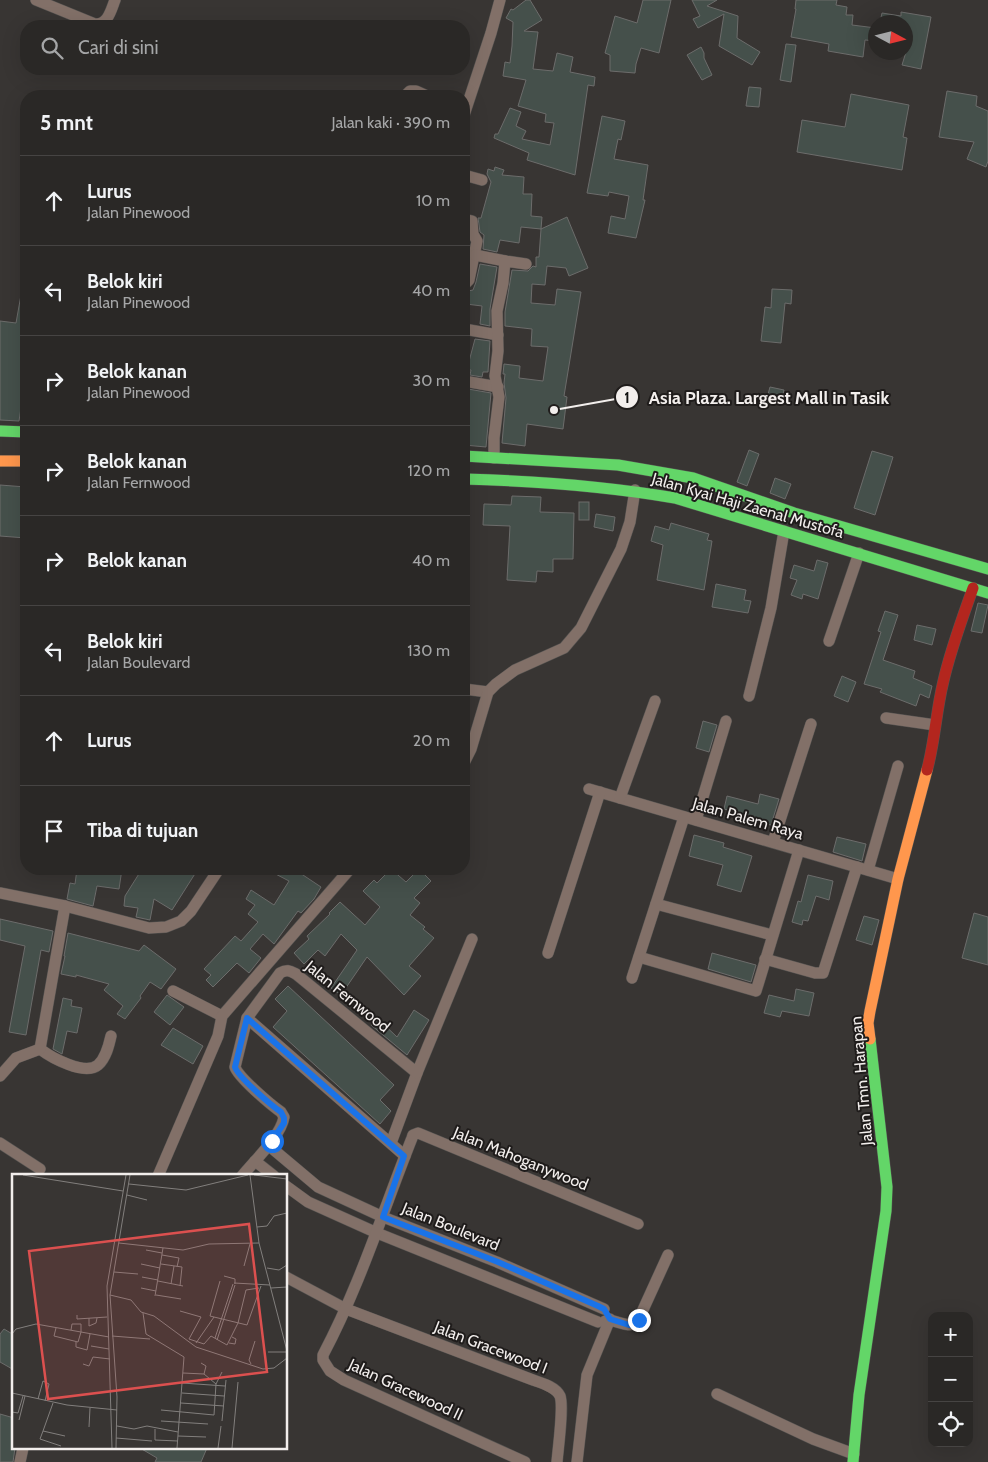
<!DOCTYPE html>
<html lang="id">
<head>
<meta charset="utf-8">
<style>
  body { margin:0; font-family:Cabin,sans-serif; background:#363432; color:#f1f3f6 }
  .controls { position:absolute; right:15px; bottom:15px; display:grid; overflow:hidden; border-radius:10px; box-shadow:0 5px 20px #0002 }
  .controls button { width:45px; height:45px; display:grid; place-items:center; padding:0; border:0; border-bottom:1px solid #464443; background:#2a2826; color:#f1f3f6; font:25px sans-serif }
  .compass { position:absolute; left:868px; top:15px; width:45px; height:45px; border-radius:50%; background:#2a2826; box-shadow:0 5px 20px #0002; rotate:97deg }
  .stop { position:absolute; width:15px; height:15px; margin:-11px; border:4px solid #1a73e8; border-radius:50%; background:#fff }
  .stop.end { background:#1a73e8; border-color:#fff; box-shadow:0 1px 5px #0008 }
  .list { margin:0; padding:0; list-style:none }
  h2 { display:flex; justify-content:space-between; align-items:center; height:65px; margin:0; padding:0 20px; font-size:21px }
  h2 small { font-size:16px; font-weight:400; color:#a5a6a7 }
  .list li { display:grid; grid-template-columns:32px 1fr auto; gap:15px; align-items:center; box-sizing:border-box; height:90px; padding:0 20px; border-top:1px solid #464443 }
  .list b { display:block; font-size:19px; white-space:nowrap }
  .list p { margin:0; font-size:16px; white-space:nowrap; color:#a5a6a7 }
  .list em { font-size:16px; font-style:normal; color:#a5a6a7 }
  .icon { flex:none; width:28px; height:28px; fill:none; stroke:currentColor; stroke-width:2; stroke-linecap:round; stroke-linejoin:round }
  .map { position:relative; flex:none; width:988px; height:1462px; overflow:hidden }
  .search { position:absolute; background:#2a2826; box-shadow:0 5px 20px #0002; left:20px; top:20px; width:450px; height:55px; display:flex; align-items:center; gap:12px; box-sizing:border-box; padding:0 18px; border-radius:20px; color:#a5a6a7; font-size:19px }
  .panel { position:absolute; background:#2a2826; box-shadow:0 5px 20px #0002; left:20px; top:90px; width:450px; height:785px; border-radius:20px }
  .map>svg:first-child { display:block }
</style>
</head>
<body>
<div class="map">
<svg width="988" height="1462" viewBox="0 0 988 1462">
  <rect width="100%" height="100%" fill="#383533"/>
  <g fill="#45504b" stroke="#6c6c6b">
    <polygon points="526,0 530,0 542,20 524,31 538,32 533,69 553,71 557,53 573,57 570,72 595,77 594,86 588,85 575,175 527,160 529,153 494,138 495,134 498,134 510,108 521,112 516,126 526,131 522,139 550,145 554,123 545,122 546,114 518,106 526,80 503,76 505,62 510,63 512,46 513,22 506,18 511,9 513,10"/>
    <polygon points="643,0 671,0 659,53 641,48 636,64 635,73 610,71 610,55 605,53 615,16 637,23"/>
    <polygon points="692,0 717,0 707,6 738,16 737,38 760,52 752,65 719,46 724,14 698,28 693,19 700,16"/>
    <polygon points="796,0 837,0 836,5 847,7 846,15 853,15 852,25 876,28 876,41 865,40 863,57 828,51 829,44 791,37 796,9 795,9"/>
    <polygon points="901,12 931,17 921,69 902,65 906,52 906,22 880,22 882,13 901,16"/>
    <polygon points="786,44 796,45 791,82 780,80"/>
    <polygon points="701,47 704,53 704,58 712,75 702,80 687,55"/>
    <polygon points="749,87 761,88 759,107 746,106"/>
    <polygon points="947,91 977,96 976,106 988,111 988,161 986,167 967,159 974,142 939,137"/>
    <polygon points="851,94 909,105 903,137 907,138 902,170 797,152 802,120 845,127"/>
    <polygon points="602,116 625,121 621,140 618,139 614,159 648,165 643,200 645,200 636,238 608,233 611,216 625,219 629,196 609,192 608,196 587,193"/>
    <polygon points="495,167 504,170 502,175 524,177 523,194 532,194 531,216 542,217 541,229 567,217 588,268 569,276 566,268 547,266 545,285 532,284 531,303 555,305 557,289 581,292 564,396 567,397 563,429 527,424 525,446 502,443 506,398 504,383 505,374 503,374 504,364 520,366 519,378 543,381 548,347 531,346 532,329 505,326 505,312 512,270 528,271 533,266 536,267 536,257 539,257 541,229 521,227 519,243 500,240 497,252 483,249 484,235 480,232 478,218 481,218 491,182 487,174 488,169 494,171"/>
    <polygon points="480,264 497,267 490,309 490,326 480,324 482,306 466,304 468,291 473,290 476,282"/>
    <polygon points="772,289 792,290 791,304 785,303 781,343 761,341 765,307 771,308"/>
    <polygon points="21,295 26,295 26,374 19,421 0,420 0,321 16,323"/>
    <polygon points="475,339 490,341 488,372 483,372 482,377 470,375 471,370 467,369"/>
    <polygon points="770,387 784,390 781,402 767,398"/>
    <polygon points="468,389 491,393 486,447 464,445 468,420 468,416 464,415 464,401 465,401"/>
    <polygon points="749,450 759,454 747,486 737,482"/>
    <polygon points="872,451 893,457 875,515 854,508"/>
    <polygon points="775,478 791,484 785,499 770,493"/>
    <polygon points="0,485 26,487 26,538 0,536"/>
    <polygon points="512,496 541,497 540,512 574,513 573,559 553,559 553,572 537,571 536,582 507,580 510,526 483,525 484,504 511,505"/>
    <rect x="579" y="502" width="10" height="18"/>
    <polygon points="596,514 615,517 613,531 594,527"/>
    <polygon points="671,523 709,534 707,540 712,541 704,590 657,580 663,545 651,541 655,526 669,530"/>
    <polygon points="817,560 828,563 818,599 803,594 802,599 791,595 797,580 790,578 794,565 814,571"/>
    <polygon points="716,584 746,590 744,600 751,601 748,613 712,607"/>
    <polygon points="978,603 988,605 982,633 971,631"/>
    <polygon points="885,611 898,615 883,660 915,671 913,678 932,686 929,698 920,694 916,706 880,692 882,689 864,684 881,632 878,631"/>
    <polygon points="917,625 936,629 932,645 914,640"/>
    <polygon points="842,676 856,682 848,702 834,696"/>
    <polygon points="703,721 717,725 709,752 696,748"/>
    <polygon points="760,794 779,799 771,825 754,822 755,817 724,809 727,796 758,804"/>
    <polygon points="694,835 724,843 723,847 752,856 741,892 717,885 723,865 689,856"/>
    <polygon points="837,837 866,844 862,861 833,852"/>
    <polygon points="77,869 122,869 119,889 97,886 93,906 67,899 70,883 75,884"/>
    <polygon points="142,869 198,869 172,910 154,899 150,920 136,917 138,908 124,906 125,896"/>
    <polygon points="266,869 294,869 321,887 314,899 301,913 298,911 274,944 263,934 250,949 261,958 249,973 237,963 213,987 206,980 211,975 204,969 235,936 241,941 258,922 248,914 255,905 246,899 251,890 274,905 289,881"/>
    <polygon points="391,869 406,882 419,869 431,881 414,898 420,903 410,915 425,927 423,929 434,938 409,966 421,976 404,995 367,957 341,995 331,988 357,950 341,934 325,956 318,950 304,964 294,953 309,939 307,936 330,914 329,913 340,902 365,925 380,907 363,891 374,880 377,883"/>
    <polygon points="808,875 833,881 829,900 816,896 808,921 803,920 802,925 792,922 798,901 801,902"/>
    <polygon points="974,913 988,917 988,965 962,958"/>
    <polygon points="864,916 879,920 872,945 856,940"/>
    <polygon points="0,919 53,931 49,952 41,950 26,1035 9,1032 25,946 0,940"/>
    <polygon points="68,933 139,951 144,945 176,969 161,989 150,982 140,996 141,998 125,1019 117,1014 123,1006 104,990 109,984 76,975 76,977 61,974 65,956 64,956"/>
    <polygon points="712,953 756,965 751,982 708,969"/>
    <polygon points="288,986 394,1085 380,1100 391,1111 380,1124 273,1027 287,1011 275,999"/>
    <polygon points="796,989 814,993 809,1016 782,1011 780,1017 764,1013 769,995 794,1001"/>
    <polygon points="167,995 184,1007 170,1025 154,1012"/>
    <polygon points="63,998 72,1000 71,1006 82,1008 77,1033 67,1031 62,1054 53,1049"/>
    <polygon points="414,1010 429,1020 407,1055 371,1025 377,1018 397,1037"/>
    <polygon points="173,1028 203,1046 193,1064 161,1045"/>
    <polygon points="4,1329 14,1335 14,1370 0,1362 0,1334"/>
    <polygon points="0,1414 14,1418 14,1448 15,1448 13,1462 0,1462"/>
    <polygon points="140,1448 207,1448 201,1462 155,1462 157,1458"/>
  </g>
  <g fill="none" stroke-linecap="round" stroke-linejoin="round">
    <defs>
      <g id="street">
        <path d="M36,0l59,24c13,1 16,-14 20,-24"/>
        <polyline points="405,96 410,91 416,91 427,96"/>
        <polyline points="464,115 491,33 500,0"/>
        <polyline points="464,175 482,180"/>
        <polyline points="464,219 472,221 473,234 477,241 469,280 464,285"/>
        <polyline points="475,255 505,261"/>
        <polyline points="464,329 498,335"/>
        <polyline points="464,381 498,387"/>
        <polyline points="494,458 494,438 499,397 495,376 498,351 497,311 503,283 505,261 526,264"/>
        <polyline points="829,641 859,553"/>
        <polyline points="464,689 488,692"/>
        <polyline points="749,696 771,608 784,531"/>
        <polyline points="886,718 935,725"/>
        <polyline points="464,763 471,749 488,692 496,684 515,670 564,648 581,628 621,549 630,522 635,490"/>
        <polyline points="589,789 898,879"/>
        <polyline points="620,798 655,701"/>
        <polyline points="696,820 726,721"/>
        <polyline points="773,842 811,724"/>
        <polyline points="868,870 898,766"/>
        <polyline points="0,893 65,906 149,928 166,927 181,921 191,911 219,869"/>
        <polyline points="656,904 772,935"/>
        <path d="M65,906l-25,143c12,9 45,27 58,16 8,-7 11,-20 13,-29"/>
        <polyline points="548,953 600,792"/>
        <polyline points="639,957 756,991 799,850"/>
        <polyline points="765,959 815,973 823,973 857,867"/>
        <polyline points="632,978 684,817"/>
        <polyline points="173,991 222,1016"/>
        <polyline points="247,1018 405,1156"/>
        <polyline points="0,1076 16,1058 40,1049"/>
        <polyline points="0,1143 40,1169"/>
        <polyline points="391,1143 417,1073"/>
        <polyline points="268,1145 318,1187 383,1217 497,1262 604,1309"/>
        <polyline points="255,1161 274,1176"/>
        <polyline points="158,1176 218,1036 222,1016 350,869"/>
        <path d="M242,1176c12,-15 39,-40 42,-59l-3,-5c-10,-7 -43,-35 -46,-45l12,-49 33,-45c7,-4 10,-2 16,1l121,99 55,-134"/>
        <polyline points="286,1186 308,1202 377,1233 598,1322"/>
        <path d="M286,1277l60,32 187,71c9,3 23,7 27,16 4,10 -2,53 -3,66"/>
        <path d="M605,1321c11,-3 21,8 32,2l31,-68"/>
        <polyline points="717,1394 813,1439 854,1454"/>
        <polyline points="20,1462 23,1448"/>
        <path d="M525,1462l-181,-82 -14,-9 -7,-11v-5c37,-70 60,-144 89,-217l1,-3 5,-2 220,91"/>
        <polyline points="577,1462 587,1375 610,1319"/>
      </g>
      <g id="fast">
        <polyline points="0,431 26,432"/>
        <polyline points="464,456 618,465 693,478 794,513 988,569"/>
        <path d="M464,479c71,2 141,7 211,19l313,95"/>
        <polyline points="853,1462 859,1395 886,1211 887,1187 870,1039"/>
      </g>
      <g id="slow">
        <polyline points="0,461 26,461"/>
        <polyline points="870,1039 868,1023 870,1011 898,879 927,770"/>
      </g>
      <path id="jam" d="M927,770c8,-29 9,-58 16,-87 7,-32 19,-64 30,-95"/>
    </defs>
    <use href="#street" stroke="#555351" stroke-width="12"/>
    <use href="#fast" stroke="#555351" stroke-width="12"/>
    <use href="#slow" stroke="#555351" stroke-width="12"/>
    <use href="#jam" stroke="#555351" stroke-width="12"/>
    <use href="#street" stroke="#827068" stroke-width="11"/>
    <use href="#fast" stroke="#63d668" stroke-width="11"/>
    <use href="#slow" stroke="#ff974d" stroke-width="11"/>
    <use href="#jam" stroke="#b3261e" stroke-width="11"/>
  </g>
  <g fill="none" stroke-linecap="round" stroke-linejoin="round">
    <path stroke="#1a73e8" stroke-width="6" d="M272,1141l12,-18v-5l-3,-6c-10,-7 -43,-35 -46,-45l12,-49 157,138 -21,61 115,45 100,44 6,3 6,10 19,6 6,-1 4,-4"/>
  </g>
  <g text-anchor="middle" stroke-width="4" stroke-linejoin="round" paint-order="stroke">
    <g font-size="16" fill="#f2eeec" stroke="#1f1c1b">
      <text transform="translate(748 505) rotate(16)" y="6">Jalan Kyai Haji Zaenal Mustofa</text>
      <text transform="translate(748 818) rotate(16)" y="6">Jalan Palem Raya</text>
      <text transform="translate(348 996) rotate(39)" y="6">Jalan Fernwood</text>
      <text transform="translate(861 1081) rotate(-95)" y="6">Jalan Tmn. Harapan</text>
      <text transform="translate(521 1158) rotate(22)" y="6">Jalan Mahoganywood</text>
      <text transform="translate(451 1226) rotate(22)" y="6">Jalan Boulevard</text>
      <text transform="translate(491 1347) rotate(21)" y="6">Jalan Gracewood I</text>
      <text transform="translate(406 1389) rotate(25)" y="6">Jalan Gracewood II</text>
    </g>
  </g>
  <g transform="translate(12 1174)">
    <rect width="275" height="275" fill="#383533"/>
    <path fill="none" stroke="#827f7d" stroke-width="1" d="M11,1l100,16M238,1l9,68 28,108M242,1l33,4M117,10l57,6 62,-15M115,21l20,5M245,53l10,-1 7,-10 13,-3M107,69l64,7 26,-6 50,-1M134,76l16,3M150,81l17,3 -2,9M129,90l19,4M149,90l21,3 -2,19M232,92l6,-22M255,94l12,2 8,-5M102,98l24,2M212,102l11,3v5M130,103l16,3M146,107l25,5M222,109l36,2M159,110l3,-18M129,114l15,3M259,114l16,-1M98,121l21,5 10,12 13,4 42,31 67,22 11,-1 13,-10M144,121l25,4M143,122l8,-48M168,137l21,6 -12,22 15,5 7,-8 16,9 11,-22 8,-33 13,-2M131,139l3,21 38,23 -7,91M65,141v4l30,-2M202,143l33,8 14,-39M202,143l-4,-1 10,-35M77,144v8l7,-3 1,-5M44,154l-2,8 24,6 3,-10M59,156l1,-6h9v8M0,160l4,-5 20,-5 73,13M100,162l38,3M203,164l18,-54M205,166l18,-55M64,168v5l11,3 3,-16M184,169l18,-26M217,169l6,1 1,-5 -4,-2M79,172l18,3M256,178h19M71,190l6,2 4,-9 17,2M239,190l-2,-4 6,-19M171,199l21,1 2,-8 -5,-3M192,200l12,10M170,209l43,3M0,219l55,12 50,5M170,219l42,3M26,225l5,-18 6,3 -4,17M41,229l-10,28 22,5M169,229l43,3M149,236l53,5 2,-31 6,-12M0,238l6,1 5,-17M7,246l6,-24M149,247l47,3M210,247l4,-41M105,252l17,3 13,-3 31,6M77,253l1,-19M143,255v11l23,1M31,257l-3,8 21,7M166,262l28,1M104,264l36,3M100,274l-5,-162 19,-111M104,274l1,-51 -7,-102 20,-120M206,274l3,-22M220,274l6,-66"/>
    <path fill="#dc504f" fill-opacity="0.15" stroke="#dc504f" stroke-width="2.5" d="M237,50l18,148 -219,27 -19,-148z"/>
    <rect width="275" height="275" fill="none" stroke="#f2eeec" stroke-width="2.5"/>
  </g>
  <path fill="none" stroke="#f2eeec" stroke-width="2" d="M554 410L627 397"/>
  <g fill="#f2eeec" stroke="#1f1c1b" stroke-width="2">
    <circle cx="554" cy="410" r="5"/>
    <circle cx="627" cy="397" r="12"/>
  </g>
  <g font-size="15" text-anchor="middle" font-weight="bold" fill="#111">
    <text x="627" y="403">1</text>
  </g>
  <g font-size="18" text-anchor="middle" font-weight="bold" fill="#f2eeec" stroke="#1f1c1b" stroke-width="4" stroke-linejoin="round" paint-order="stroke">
    <text x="769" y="404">Asia Plaza. Largest Mall in Tasik</text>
  </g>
</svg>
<div class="controls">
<button>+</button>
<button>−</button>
<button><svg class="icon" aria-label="locate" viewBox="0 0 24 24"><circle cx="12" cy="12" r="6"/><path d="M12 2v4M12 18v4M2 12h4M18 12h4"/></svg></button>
</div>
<svg class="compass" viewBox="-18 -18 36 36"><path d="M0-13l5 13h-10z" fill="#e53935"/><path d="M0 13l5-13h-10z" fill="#a5a6a7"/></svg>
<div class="stop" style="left:272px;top:1141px"></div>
<div class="stop end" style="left:639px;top:1320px"></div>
<div class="search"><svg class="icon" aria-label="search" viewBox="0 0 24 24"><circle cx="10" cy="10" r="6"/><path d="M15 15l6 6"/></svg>Cari di sini</div>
<section class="panel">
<h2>5 mnt<small>Jalan kaki · 390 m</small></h2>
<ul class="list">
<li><svg class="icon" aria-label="ahead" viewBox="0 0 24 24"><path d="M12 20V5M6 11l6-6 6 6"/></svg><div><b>Lurus</b><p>Jalan Pinewood</p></div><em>10 m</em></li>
<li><svg class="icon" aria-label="left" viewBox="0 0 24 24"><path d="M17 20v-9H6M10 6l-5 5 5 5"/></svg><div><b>Belok kiri</b><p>Jalan Pinewood</p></div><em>40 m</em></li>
<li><svg class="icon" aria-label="right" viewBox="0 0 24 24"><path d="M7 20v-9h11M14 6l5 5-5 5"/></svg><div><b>Belok kanan</b><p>Jalan Pinewood</p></div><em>30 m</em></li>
<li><svg class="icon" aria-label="right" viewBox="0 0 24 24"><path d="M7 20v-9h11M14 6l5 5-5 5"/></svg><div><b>Belok kanan</b><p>Jalan Fernwood</p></div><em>120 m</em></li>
<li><svg class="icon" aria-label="right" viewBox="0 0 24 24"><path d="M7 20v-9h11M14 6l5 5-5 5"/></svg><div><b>Belok kanan</b></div><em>40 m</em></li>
<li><svg class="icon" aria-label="left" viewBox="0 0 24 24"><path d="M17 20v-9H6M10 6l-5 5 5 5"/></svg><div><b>Belok kiri</b><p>Jalan Boulevard</p></div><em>130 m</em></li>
<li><svg class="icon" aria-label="ahead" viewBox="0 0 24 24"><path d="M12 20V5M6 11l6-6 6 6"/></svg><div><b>Lurus</b></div><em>20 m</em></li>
<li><svg class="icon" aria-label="arrive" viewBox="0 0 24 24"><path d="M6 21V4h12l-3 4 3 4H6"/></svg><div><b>Tiba di tujuan</b></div></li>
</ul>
</section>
</div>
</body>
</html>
